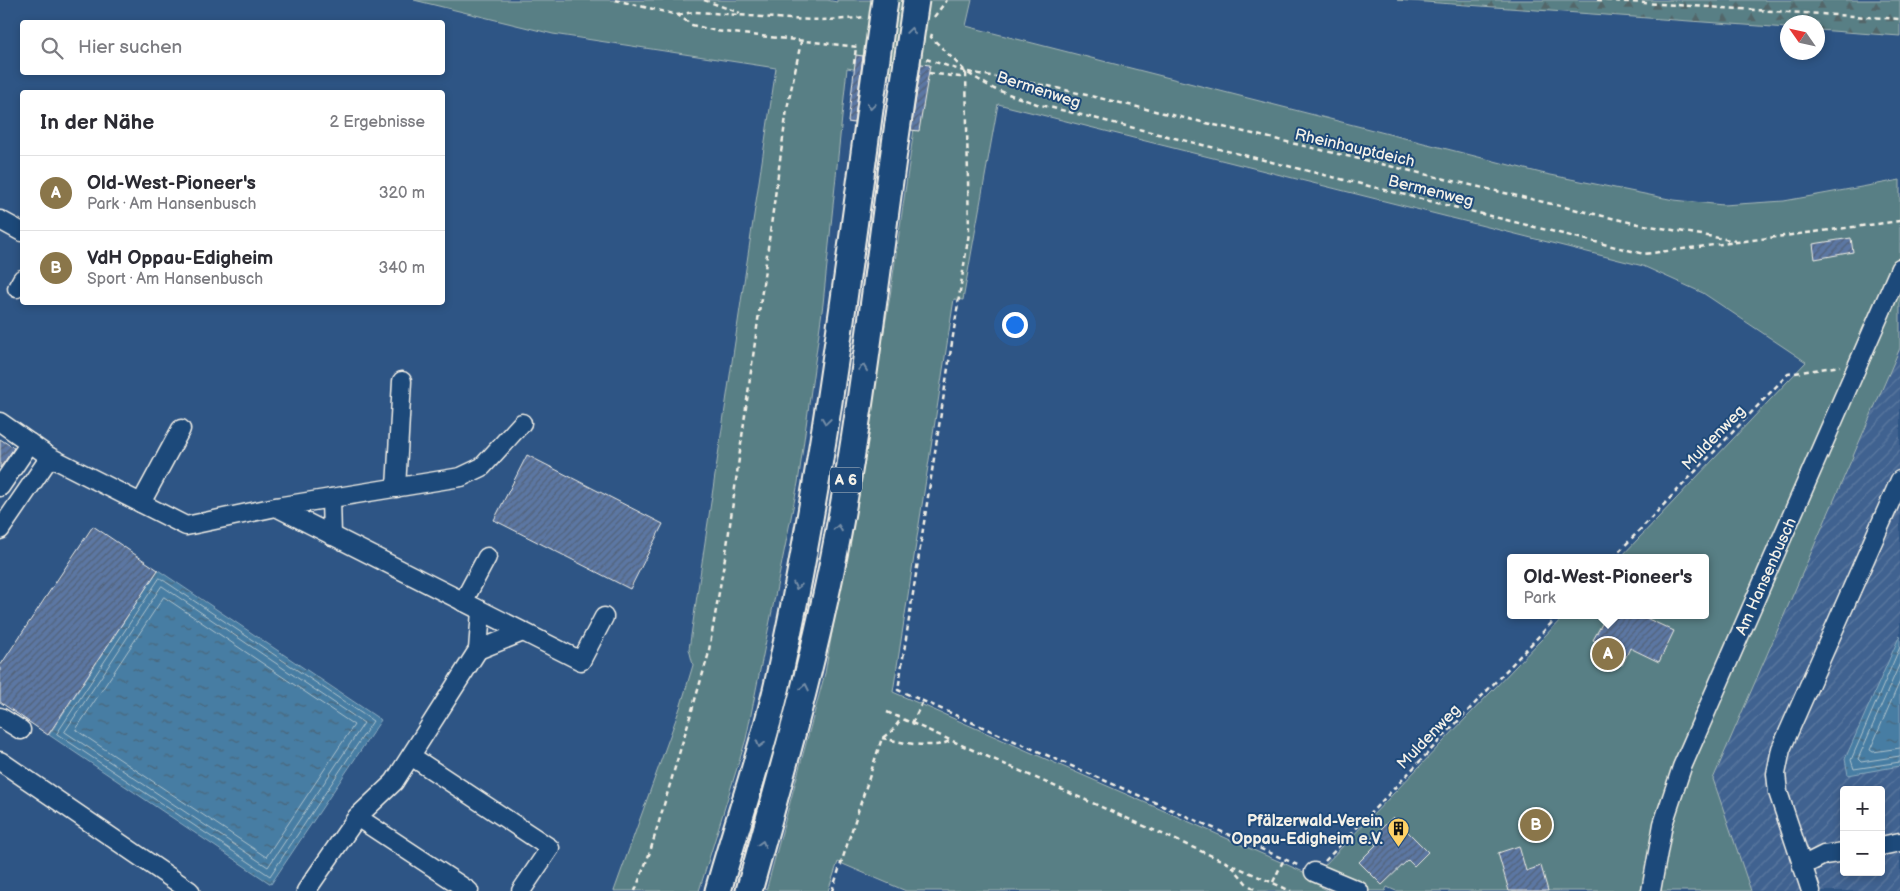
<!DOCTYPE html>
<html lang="de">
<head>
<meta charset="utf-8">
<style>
  body { margin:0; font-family:"Balsamiq Sans",sans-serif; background:#f7f7f7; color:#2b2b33 }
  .controls { position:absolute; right:15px; bottom:15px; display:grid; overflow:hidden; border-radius:5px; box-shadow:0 2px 8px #0003 }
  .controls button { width:45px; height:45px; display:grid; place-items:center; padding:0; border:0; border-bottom:1px solid #e1e1e2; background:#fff; color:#2b2b33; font:25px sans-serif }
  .compass { position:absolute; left:1780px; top:15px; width:45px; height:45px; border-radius:50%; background:#fff; box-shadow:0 2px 8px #0003; rotate:304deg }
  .you { position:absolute; left:1014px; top:324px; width:18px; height:18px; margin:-12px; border:4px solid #fff; border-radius:50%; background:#1a73e8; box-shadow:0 0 0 8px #1a73e833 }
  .badge { display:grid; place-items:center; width:32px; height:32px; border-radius:50%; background:#8a764a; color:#fff; font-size:16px; font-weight:700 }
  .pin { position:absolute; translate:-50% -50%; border:2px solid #fff; box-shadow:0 1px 5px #0006 }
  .popup { position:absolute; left:1507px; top:554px; width:202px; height:65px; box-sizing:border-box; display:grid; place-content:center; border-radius:5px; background:#fff; filter:drop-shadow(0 1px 4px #0005); font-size:16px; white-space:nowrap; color:#7c7c81 }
  .popup b { font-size:19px; color:#2b2b33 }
  .popup::after { content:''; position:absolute; left:50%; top:100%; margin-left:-10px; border:10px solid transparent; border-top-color:#fff }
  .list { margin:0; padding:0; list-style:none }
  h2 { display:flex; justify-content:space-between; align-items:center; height:65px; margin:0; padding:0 20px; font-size:21px }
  h2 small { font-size:16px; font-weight:400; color:#7c7c81 }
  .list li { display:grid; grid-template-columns:32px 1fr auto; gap:15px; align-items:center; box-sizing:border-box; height:75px; padding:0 20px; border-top:1px solid #e1e1e2 }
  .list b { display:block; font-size:19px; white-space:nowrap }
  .list p { margin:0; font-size:16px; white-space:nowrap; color:#7c7c81 }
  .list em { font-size:16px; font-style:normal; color:#7c7c81 }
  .icon { flex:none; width:28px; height:28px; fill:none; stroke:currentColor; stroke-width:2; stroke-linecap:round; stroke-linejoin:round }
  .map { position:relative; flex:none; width:1900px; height:891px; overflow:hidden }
  .search { position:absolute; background:#fff; box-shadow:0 2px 8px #0003; left:20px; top:20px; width:425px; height:55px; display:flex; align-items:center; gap:12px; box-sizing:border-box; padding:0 18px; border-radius:5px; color:#7c7c81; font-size:19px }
  .panel { position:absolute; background:#fff; box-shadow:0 2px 8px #0003; left:20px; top:90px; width:425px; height:215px; border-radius:5px }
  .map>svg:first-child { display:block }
</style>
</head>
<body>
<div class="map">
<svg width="1900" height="891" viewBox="0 0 1900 891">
  <defs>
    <pattern id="industrial-furrows" width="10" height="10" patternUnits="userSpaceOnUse" patternTransform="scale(1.25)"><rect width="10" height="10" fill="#406290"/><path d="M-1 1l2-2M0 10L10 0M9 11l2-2" fill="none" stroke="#5c79a0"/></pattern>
    <pattern id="forest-firs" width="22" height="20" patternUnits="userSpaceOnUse" patternTransform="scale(1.25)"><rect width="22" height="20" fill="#597f85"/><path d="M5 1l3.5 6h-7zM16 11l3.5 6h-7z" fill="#526669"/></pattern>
    <pattern id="water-ripples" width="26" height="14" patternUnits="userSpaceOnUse" patternTransform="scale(1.25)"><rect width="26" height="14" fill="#477da3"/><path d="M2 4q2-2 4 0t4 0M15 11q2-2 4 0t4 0" fill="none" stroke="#486579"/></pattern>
    <pattern id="building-hatch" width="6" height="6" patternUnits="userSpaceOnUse" patternTransform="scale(1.25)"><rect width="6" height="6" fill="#5b77a3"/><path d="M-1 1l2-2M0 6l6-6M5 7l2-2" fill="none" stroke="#536279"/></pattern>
  </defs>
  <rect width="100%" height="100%" fill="#2e5585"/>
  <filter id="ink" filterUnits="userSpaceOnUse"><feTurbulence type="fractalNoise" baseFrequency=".02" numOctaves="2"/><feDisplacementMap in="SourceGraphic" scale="10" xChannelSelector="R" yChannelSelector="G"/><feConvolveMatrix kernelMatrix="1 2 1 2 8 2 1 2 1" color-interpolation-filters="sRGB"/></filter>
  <g filter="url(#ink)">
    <path fill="url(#industrial-furrows)" fill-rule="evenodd" d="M1900,348v543h-149l-38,-112zM1844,790h37v82h-37z"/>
    <polygon fill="#597f85" stroke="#a6b8b6" points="414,0 827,0 837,2 837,0 972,0 966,26 1541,173 1674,200 1723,205 1784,201 1900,180 1900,348 1713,779 1751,891 1396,891 1387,887 1385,891 1366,891 1319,871 1565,615 1706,615 1706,558 1620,558 1806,362 1703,293 1643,266 998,104 963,300 954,299 893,692 1324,881 1321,887 1329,891 906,891 838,862 828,891 766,891 825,673 890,296 921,80 847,68 823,304 798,483 746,739 699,891 614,891 681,705 693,665 689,649 776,68 553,34"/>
    <polygon fill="url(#forest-firs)" stroke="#a6b8b6" points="1397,0 1900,0 1900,36 1818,30 1818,22 1788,22 1787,28"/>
    <g fill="url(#water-ripples)" stroke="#8cabbf">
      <polygon points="158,570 381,720 271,884 49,735"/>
      <polygon points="1900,635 1900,766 1848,775 1845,759"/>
    </g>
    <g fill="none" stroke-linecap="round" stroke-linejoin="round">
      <g stroke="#afc3cc" stroke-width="1">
        <polygon points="160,578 373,721 270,876 57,734"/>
        <polygon points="162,586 364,723 268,867 65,732"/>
        <polygon points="164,597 354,725 266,857 76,730"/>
        <polyline points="1900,647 1851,760 1854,769 1900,762"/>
        <polyline points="1900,663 1858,759 1861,762 1900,756"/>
        <polyline points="1900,681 1870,750 1873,752 1900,748"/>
      </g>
    </g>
    <g fill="url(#building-hatch)" stroke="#f4f1e8">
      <polygon points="856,55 863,56 854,123 848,122"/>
      <polygon points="921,64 930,65 919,131 911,130"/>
      <polygon points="1851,238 1853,252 1815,259 1813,244"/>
      <polygon points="0,439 14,448 0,468"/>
      <polygon points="527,455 663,524 630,589 494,520"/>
      <polygon points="93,526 158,570 48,735 0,702 0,666"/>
      <polygon points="1607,615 1648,615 1646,618 1674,631 1659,662 1630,648 1622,665 1610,660 1614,652 1593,640"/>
      <polygon points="1393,817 1428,852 1414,866 1408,860 1382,885 1359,862 1376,845 1371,839"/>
      <polygon points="1519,846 1526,871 1541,866 1548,891 1509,891 1498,853"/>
    </g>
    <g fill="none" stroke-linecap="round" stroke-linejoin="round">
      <defs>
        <g id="minor">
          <polyline points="0,220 22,232"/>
          <polyline points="17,288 22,279"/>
          <polyline points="0,422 50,457 186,526 276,507 581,661 604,617"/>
          <polyline points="0,487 30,443"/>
          <polyline points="396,488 402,381"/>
          <polyline points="331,498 332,536"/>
          <polyline points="141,503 181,429"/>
          <polyline points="276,507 461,477 482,467 522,423"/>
          <polyline points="0,530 50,457"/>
          <polyline points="463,602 487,557"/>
          <polyline points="478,650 523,632"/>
          <polyline points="0,717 21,730"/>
          <polyline points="411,756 550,848 521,891"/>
          <polyline points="0,761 190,891"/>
          <polyline points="357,817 469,891"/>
          <polyline points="1881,846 1900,842"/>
          <polyline points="1802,866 1824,855 1844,852"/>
          <polyline points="1314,872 1359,891"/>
          <polyline points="306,891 357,817 394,782 478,650 481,611"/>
          <polyline points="1651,891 1663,824 1682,767 1900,268"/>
          <polyline points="1811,891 1778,792 1776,774 1781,749 1900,480"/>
        </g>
        <g id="highway">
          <path d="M718,891c19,-68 43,-136 59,-205 46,-207 71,-418 100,-628"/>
          <path d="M749,891c30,-108 61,-215 83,-325 33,-167 49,-336 75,-504"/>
        </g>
      </defs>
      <use href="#minor" stroke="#f4f1e8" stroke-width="21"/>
      <use href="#highway" stroke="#f4f1e8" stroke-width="29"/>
      <g stroke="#f4f1e8" stroke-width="2.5" stroke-dasharray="5 4" stroke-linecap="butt">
        <polyline points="615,0 678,15 692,25 716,31 859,47"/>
        <polyline points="704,0 740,13"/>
        <polyline points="1597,0 1900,19"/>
        <path d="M678,15l15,-3c57,2 115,13 172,5"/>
        <polyline points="934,17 947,0"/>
        <polyline points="932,34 931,37 966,72 969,233 898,690 1300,866"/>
        <polyline points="926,59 966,72 994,89 1037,104 1644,254 1900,221"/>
        <polyline points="854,64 856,47"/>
        <polyline points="968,72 1048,86 1633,223 1736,241"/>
        <polyline points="929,73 960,77 966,72"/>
        <polyline points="1613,558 1788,374 1840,366"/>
        <polyline points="887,712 1291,891"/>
        <polyline points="912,723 923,701"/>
        <path d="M882,738c16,4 54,12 67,3"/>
        <polyline points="1325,861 1559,615"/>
        <polyline points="1232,866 1246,883 1257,891"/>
        <polyline points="1273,882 1284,859"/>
        <polyline points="635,891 650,852 708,656 727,546 787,109 801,42"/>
        <polyline points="832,891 882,738 892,731 901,719"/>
      </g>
      <use href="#minor" stroke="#1f4a7a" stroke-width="18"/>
      <use href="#highway" stroke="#1f4a7a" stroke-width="25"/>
      <defs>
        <g id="highway-bridge">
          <polyline points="877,58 885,0"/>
          <polyline points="907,62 916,0"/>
        </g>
      </defs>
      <use href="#highway-bridge" stroke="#f4f1e8" stroke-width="29" stroke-linecap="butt"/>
      <use href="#highway-bridge" stroke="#1f4a7a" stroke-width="25"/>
    </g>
    <defs><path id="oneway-chevron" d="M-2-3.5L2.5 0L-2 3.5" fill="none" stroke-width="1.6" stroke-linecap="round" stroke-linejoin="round" transform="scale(1.25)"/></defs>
    <g stroke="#748da6">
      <use href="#oneway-chevron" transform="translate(911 31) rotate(-82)"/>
      <use href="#oneway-chevron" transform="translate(871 106) rotate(98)"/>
      <use href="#oneway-chevron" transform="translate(863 368) rotate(-82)"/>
      <use href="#oneway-chevron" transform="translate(826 421) rotate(98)"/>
      <use href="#oneway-chevron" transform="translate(838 528) rotate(-80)"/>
      <use href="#oneway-chevron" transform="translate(797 586) rotate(102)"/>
      <use href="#oneway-chevron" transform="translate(805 687) rotate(-78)"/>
      <use href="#oneway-chevron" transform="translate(760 744) rotate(106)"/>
      <use href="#oneway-chevron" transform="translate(762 844) rotate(-74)"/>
    </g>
  </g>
  <defs>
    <symbol id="building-pin" viewBox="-11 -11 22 30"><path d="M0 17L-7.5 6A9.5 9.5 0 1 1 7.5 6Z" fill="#ffd166" stroke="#1f4a7a"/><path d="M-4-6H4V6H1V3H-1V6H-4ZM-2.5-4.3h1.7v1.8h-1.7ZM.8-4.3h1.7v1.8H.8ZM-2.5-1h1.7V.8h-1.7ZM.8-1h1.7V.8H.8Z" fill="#111"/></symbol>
  </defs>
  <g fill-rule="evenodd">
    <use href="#building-pin" x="1386" y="816" width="25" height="34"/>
  </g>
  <g text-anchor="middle" stroke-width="4" stroke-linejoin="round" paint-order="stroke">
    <rect fill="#1f4a7a" stroke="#b4bfc7" stroke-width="1" x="830" y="467.5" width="32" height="25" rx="4"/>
    <g font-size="15" font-weight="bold" fill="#f4f1e8">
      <text x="846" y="485">A 6</text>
    </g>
    <g font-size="16" fill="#f4f1e8" stroke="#1f4a7a">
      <text transform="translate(1039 89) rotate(18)" y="6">Bermenweg</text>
      <text transform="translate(1355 147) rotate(13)" y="6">Rheinhauptdeich</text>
      <text transform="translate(1431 190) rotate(14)" y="6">Bermenweg</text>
      <text transform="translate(1713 437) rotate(-46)" y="6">Muldenweg</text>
      <text transform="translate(1765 576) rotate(-66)" y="6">Am Hansenbusch</text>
      <text transform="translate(1428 736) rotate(-46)" y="6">Muldenweg</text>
    </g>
    <g font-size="16" font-weight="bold" fill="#f4f1e8" stroke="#1f4a7a" text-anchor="end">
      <text x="1383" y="826">Pfälzerwald-Verein<tspan x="1383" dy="18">Oppau-Edigheim e.V.</tspan></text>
    </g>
  </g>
</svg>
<div class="controls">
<button>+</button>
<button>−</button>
</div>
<svg class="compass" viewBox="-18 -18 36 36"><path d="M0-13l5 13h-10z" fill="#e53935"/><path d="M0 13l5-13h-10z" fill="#7c7c81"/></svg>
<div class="you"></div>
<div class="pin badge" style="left:1608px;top:654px">A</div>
<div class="popup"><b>Old-West-Pioneer's</b>Park</div>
<div class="pin badge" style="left:1536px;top:825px">B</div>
<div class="search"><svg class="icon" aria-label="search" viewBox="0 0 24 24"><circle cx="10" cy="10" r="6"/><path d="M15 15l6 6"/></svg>Hier suchen</div>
<section class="panel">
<h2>In der Nähe<small>2 Ergebnisse</small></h2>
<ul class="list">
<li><span class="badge">A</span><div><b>Old-West-Pioneer's</b><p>Park · Am Hansenbusch</p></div><em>320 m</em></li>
<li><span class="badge">B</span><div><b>VdH Oppau-Edigheim</b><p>Sport · Am Hansenbusch</p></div><em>340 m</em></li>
</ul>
</section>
</div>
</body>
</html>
